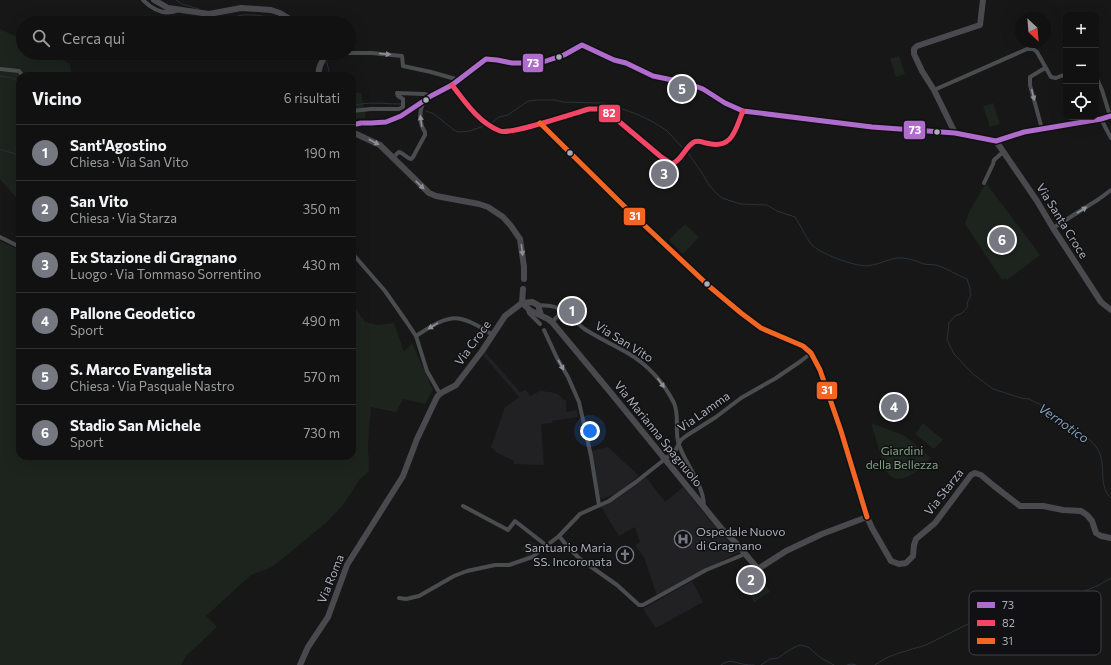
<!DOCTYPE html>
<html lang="it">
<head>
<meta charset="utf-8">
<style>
  body { margin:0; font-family:Commissioner,sans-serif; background:#1a1a1a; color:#f1f3f6 }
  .controls { position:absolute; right:12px; top:12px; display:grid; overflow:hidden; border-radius:8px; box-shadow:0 4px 16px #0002 }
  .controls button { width:36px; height:36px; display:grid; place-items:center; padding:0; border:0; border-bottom:1px solid #303131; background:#111; color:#f1f3f6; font:20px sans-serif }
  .compass { position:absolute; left:1015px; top:12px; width:36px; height:36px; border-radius:50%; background:#111; box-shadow:0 4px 16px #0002; rotate:154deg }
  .you { position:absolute; left:590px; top:431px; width:14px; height:14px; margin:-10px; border:3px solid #fff; border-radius:50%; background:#1a73e8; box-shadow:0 0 0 6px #1a73e833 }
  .badge { display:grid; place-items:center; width:26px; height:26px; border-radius:50%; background:#757880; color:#fff; font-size:13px; font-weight:700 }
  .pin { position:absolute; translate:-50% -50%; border:2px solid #fff; box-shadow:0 1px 4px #0006 }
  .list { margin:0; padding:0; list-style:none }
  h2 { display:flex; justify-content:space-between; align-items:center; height:52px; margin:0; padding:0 16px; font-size:17px }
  h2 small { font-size:13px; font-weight:400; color:#9c9d9f }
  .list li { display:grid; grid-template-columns:26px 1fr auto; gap:12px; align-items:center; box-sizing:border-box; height:56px; padding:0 16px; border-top:1px solid #303131 }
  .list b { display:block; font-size:15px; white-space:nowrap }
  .list p { margin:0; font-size:13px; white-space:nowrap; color:#9c9d9f }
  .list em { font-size:13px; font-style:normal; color:#9c9d9f }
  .icon { flex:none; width:22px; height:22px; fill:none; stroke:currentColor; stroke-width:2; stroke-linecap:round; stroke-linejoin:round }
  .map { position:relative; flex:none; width:1111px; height:665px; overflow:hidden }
  .search { position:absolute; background:#111; box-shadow:0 4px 16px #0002; left:16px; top:16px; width:340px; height:44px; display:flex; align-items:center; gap:10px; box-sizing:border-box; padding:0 14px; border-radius:22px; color:#9c9d9f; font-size:15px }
  .panel { position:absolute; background:#111; box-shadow:0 4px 16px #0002; left:16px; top:72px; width:340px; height:388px; border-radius:12px }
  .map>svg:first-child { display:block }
</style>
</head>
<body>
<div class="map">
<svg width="1111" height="665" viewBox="0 0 1111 665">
  <rect width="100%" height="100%" fill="#171717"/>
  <g fill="#212123">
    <polygon points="485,352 520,392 526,390 530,396 540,391 550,392 558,394 566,401 566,412 577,410 578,417 552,421 553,423 541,424 544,465 514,464 514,461 496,452 491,447 505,407 519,397 483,355"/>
    <polygon points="608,447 639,476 617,493 602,499 599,497 591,451"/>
    <polygon points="646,477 665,502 683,487 711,522 739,552 696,574 657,596 644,557 635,545 640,542 635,527 619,536 601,507 624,494"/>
    <polygon points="692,581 703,602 656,628 643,609"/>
  </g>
  <g fill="#1d241e">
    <polygon points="0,29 23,40 23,53 50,53 70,64 72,76 20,76 20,202 0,179"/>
    <polygon points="899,56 905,74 896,77 890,59"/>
    <polygon points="352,92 361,93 366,118 359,118 352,120"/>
    <polygon points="993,103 1000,124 990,127 983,106"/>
    <polygon points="986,183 1040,255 1007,280 1005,278 1002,280 965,224 969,212"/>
    <polygon points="685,224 699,237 683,254 669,240"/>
    <polygon points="0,241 20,250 20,456 352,456 352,303 365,322 378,325 394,323 404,352 412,343 433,390 425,404 403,399 396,412 371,407 368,443 369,471 360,479 343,505 326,523 272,567 251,575 206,616 217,627 186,656 181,665 0,665"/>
    <path d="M871,423l34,13 26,22c-11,11 -34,34 -46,11z"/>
    <polygon points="923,423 943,440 934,449 915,434"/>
    <polygon points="530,541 541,547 528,556 521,549"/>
    <polygon points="764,583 770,592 754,602 748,592"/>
  </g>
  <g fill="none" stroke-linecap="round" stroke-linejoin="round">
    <g stroke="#2a3239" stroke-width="1">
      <polyline points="176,0 182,4 199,9"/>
      <path d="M209,17c6,1 13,3 19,2 5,0 10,-4 15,-4 13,-1 31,2 43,8"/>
      <polyline points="314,53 322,59"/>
      <polyline points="326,62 327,63 330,76"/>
      <polyline points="0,76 12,78 20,82"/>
      <path d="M352,106c16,-5 32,-2 49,-2"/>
      <polyline points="426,111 434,114 454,130 458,132 470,131 486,125"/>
      <polyline points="490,123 493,122 499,117 508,115 528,101 537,100 555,100 563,102 601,103 609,104 639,115 653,122 666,130 684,149"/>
      <path d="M0,149c6,3 16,4 20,7"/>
      <path d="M688,153l14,20 7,12 7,8 6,5 18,6 27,1 10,6 18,6c6,9 10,19 16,27 9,10 43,22 56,22 11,-1 21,-7 30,-8 9,-1 19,3 27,6 4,1 8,0 12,1 11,3 20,10 31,14l3,9v5l1,2 -4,8 1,3 -3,4 -3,3 -7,3 -6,7 -2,17 7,14 19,20 20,15 28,9 8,1 12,6 48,34c4,4 8,8 10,13 7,14 -1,35 12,46"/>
      <path d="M721,665c9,-7 14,-2 22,-1 4,1 7,1 11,1"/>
      <polyline points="761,665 770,659 778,658 791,649 800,645 808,647 821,658 834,665"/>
      <polyline points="847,665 851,664 856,665"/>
      <polyline points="875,665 886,658 899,653 926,645 982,617 1019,606 1040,603 1060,596 1085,591 1099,585 1111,578"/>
    </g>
    <g stroke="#4b4c50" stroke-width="4">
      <path d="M143,0c10,10 22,16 36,10"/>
      <polyline points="346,53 372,53 402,56 403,66 431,72 459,80"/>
      <polyline points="0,69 19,71 23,76"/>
      <polyline points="1096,77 1102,90 1110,116"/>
      <polyline points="934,90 1027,49 1033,49 1037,52 1051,77 1056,78 1066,74"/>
      <polyline points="352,111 371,109 399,109 403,107 403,99 398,96 397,93 424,94 431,96"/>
      <polyline points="1101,119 1111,138"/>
      <polyline points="1042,129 1030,85 1030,77 1045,68"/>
      <path d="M392,158l7,-6c5,1 7,6 12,7l2,-2 12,-22v-3c-6,-9 -6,-19 -2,-29"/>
      <polyline points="984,183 993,164 994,160 1003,152"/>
      <polyline points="1053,228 1099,199 1111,190"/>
      <polyline points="0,237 20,247"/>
      <polyline points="352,253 385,291 406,321 416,336 427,371 440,394"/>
      <path d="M538,305c6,1 14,0 19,3 10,5 19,15 29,22 13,8 27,15 40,22 21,12 37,29 48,51 6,13 0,28 5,42 7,20 25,40 25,62"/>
      <polyline points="528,310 529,313 540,324"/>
      <polyline points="552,322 562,312"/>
      <polyline points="544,330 557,358 568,377 579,402 591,456 599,505"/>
      <path d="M416,336c10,-6 21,-15 33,-17 14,-4 33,9 44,16"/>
      <polyline points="463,506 508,530 515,521 547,546"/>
      <polyline points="559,536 568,547 580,559 617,585 639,605 643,605 706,570 745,554"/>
      <polyline points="399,598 406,599 419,596 454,576 467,571 495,565 509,565 532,557 559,536 580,514 609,501 636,482 675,451 681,440 686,436 716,417 741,398 776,378 801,361 811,353"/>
    </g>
    <g stroke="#4a4a4e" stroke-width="6">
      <polyline points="154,0 168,8 209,14 241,8 271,10 280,13 296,23"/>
      <path d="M319,76c-2,-8 4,-16 8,-23"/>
      <path d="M452,85c13,17 27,38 48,46 10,4 75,-18 89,-22h11l9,4 51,43 12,8c10,-4 13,-17 22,-22 4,-2 8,0 12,1 27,7 29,-13 37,-32"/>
      <polyline points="540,123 625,207 710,287 741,313 761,328 803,346 811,353 820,370 841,431 867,517"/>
      <polyline points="352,125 361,123 371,123 386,122 401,116 431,96 452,85 486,59 497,60 512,63 532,63 543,62 564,55 582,45 614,60 626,63 653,76 687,83 703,89 725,103 743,111 872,127 955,133 996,141 1024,132 1101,119 1111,116"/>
      <polyline points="352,132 380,145 429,193 436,196 479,204 488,207 503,217 511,226 520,239 524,267 524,279"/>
      <polyline points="955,133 934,90 922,71 914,54 914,49 917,46 980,25 983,0"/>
      <polyline points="996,141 1037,201 1053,228 1101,302 1111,310"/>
      <polyline points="541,315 538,305 532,302 522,303 531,311 546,318"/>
      <polyline points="548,319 552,322 611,393 721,528 736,543 758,569 786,551 822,534 867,517 872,528 891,561 899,564 906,563 913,556 914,545 916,539 935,523 971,475 975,473 981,475 994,486 1020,506 1043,506 1063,510 1081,511 1087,515 1092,521 1096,533 1101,536 1111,538"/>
      <path d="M300,665l8,-18 20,-30 19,-52 56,-89 14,-37 20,-42c4,-6 13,-8 19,-12l26,-34 23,-35 17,-13 1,-14"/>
    </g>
    <defs>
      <polyline id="bus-1" points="352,125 361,123 371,123 386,122 401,116 431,96 452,85 486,59 497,60 512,63 532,63 543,62 564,55 582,45 614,60 626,63 653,76 687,83 703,89 725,103 743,111 872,127 955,133 996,141 1024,132 1101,119 1111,116"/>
      <path id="bus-2" d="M452,85c13,17 27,38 48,46 10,4 75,-18 89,-22h11l9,4 51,43 12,8c10,-4 13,-17 22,-22 4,-2 8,0 12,1 27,7 29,-13 37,-32"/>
      <polyline id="bus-3" points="540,123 625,207 710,287 741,313 761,328 803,346 811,353 820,370 841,431 867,517"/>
    </defs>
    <use href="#bus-1" stroke="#111113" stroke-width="8"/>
    <use href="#bus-2" stroke="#111113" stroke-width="8"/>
    <use href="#bus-3" stroke="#111113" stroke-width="8"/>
    <use href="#bus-1" stroke="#b06ccc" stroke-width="5"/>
    <use href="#bus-2" stroke="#f34667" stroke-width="5"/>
    <use href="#bus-3" stroke="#f26522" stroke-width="5"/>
  </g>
  <defs><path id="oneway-solid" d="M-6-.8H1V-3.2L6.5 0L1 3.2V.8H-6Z"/></defs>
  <g fill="#8c9099">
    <use href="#oneway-solid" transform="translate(385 54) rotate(5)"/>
    <use href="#oneway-solid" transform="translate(1033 95) rotate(77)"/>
    <use href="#oneway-solid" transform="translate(421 121) rotate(-98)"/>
    <use href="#oneway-solid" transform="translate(1082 210) rotate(-32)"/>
    <use href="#oneway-solid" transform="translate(433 326) rotate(149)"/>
    <use href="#oneway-solid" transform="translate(561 365) rotate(61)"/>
    <use href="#oneway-solid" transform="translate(661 383) rotate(54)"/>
  </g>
  <g fill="#8c8f98">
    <use href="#oneway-solid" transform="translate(374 142) rotate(28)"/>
    <use href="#oneway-solid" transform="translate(420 185) rotate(44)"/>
    <use href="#oneway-solid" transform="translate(522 250) rotate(83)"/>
  </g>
  <defs>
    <symbol id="hospital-ring" viewBox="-11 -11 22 22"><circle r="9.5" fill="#111113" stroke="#757880" stroke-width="1.5"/><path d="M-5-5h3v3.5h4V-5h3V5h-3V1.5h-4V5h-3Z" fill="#757880"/></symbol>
    <symbol id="church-ring" viewBox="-11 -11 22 22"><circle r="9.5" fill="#111113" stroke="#757880" stroke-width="1.5"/><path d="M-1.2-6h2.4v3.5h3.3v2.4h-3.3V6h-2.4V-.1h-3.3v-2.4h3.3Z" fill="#757880"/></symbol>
  </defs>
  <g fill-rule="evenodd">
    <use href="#hospital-ring" x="673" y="529" width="20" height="20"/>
    <use href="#church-ring" x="615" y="545" width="20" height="20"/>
  </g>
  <g fill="#a8adb8" stroke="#111113" stroke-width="1.5">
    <circle cx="559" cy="57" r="3.5"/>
    <circle cx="426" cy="100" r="3.5"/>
    <circle cx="937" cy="132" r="3.5"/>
    <circle cx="570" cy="153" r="3.5"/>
    <circle cx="707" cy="284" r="3.5"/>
  </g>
  <g text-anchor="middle" stroke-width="3" stroke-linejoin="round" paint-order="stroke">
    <g font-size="12" fill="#a8adb8" stroke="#111113">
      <text transform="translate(1062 221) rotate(58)" y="4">Via Santa Croce</text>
      <text transform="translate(624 342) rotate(32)" y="4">Via San Vito</text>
      <text transform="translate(473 343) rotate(-54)" y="4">Via Croce</text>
      <text transform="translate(704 412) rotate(-35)" y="4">Via Lamma</text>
      <text transform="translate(658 434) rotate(51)" y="4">Via Marianna Spagnuolo</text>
      <text transform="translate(944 492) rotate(-52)" y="4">Via Starza</text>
      <text transform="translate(331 579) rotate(-68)" y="4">Via Roma</text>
    </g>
    <g font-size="12" fill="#7fa381" stroke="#111113">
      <text x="902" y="455">Giardini<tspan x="902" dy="14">della Bellezza</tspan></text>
    </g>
    <g font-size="12" fill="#a8adb8" stroke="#111113" text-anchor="start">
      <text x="696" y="536">Ospedale Nuovo<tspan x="696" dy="14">di Gragnano</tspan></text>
      <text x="612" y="552" text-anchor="end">Santuario Maria<tspan x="612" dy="14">SS. Incoronata</tspan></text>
    </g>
    <g font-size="13" font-style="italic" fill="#7f9bb3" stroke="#111113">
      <text transform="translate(1064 423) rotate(35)" y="5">Vernotico</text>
    </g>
  </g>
  <rect x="969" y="591" width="132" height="64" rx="6" fill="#111113" stroke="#3e4045" stroke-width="1"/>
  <rect x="977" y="602" width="18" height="6" fill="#b06ccc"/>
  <rect x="977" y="620" width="18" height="6" fill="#f34667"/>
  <rect x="977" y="638" width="18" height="6" fill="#f26522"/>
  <g font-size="11" fill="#a8adb8">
    <text x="1002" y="609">73</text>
    <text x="1002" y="627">82</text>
    <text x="1002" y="645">31</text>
  </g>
  <g stroke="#111113" stroke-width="1.5">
    <rect x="522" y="53" width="22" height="20" rx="4" fill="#b06ccc"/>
    <rect x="598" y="104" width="23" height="19" rx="4" fill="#f34667"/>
    <rect x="903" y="120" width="23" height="20" rx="4" fill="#b06ccc"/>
    <rect x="623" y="207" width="23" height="19" rx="4" fill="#f26522"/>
    <rect x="816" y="381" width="22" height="19" rx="4" fill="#f26522"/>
  </g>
  <g font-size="11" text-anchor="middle" font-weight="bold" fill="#fff">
    <text x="533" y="67">73</text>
    <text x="609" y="117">82</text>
    <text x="915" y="134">73</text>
    <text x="635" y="220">31</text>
    <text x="827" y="394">31</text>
  </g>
</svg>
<div class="controls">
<button>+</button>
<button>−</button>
<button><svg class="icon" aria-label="locate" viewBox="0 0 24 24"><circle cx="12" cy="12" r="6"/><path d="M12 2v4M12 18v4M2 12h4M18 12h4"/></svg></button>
</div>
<svg class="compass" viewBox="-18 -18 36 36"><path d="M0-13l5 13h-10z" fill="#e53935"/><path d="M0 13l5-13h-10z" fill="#9c9d9f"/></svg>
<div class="you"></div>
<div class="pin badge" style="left:572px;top:311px">1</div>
<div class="pin badge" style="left:751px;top:580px">2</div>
<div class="pin badge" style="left:664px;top:174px">3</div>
<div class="pin badge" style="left:894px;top:407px">4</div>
<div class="pin badge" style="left:682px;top:89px">5</div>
<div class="pin badge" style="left:1002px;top:240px">6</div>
<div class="search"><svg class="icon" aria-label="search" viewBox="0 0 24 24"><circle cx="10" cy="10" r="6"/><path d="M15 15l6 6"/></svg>Cerca qui</div>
<section class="panel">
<h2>Vicino<small>6 risultati</small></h2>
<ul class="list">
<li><span class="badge">1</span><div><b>Sant'Agostino</b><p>Chiesa · Via San Vito</p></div><em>190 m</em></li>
<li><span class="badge">2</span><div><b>San Vito</b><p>Chiesa · Via Starza</p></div><em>350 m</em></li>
<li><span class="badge">3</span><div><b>Ex Stazione di Gragnano</b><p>Luogo · Via Tommaso Sorrentino</p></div><em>430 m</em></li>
<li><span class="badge">4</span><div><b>Pallone Geodetico</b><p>Sport</p></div><em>490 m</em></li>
<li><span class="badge">5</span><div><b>S. Marco Evangelista</b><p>Chiesa · Via Pasquale Nastro</p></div><em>570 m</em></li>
<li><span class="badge">6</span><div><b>Stadio San Michele</b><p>Sport</p></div><em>730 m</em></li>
</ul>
</section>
</div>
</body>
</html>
